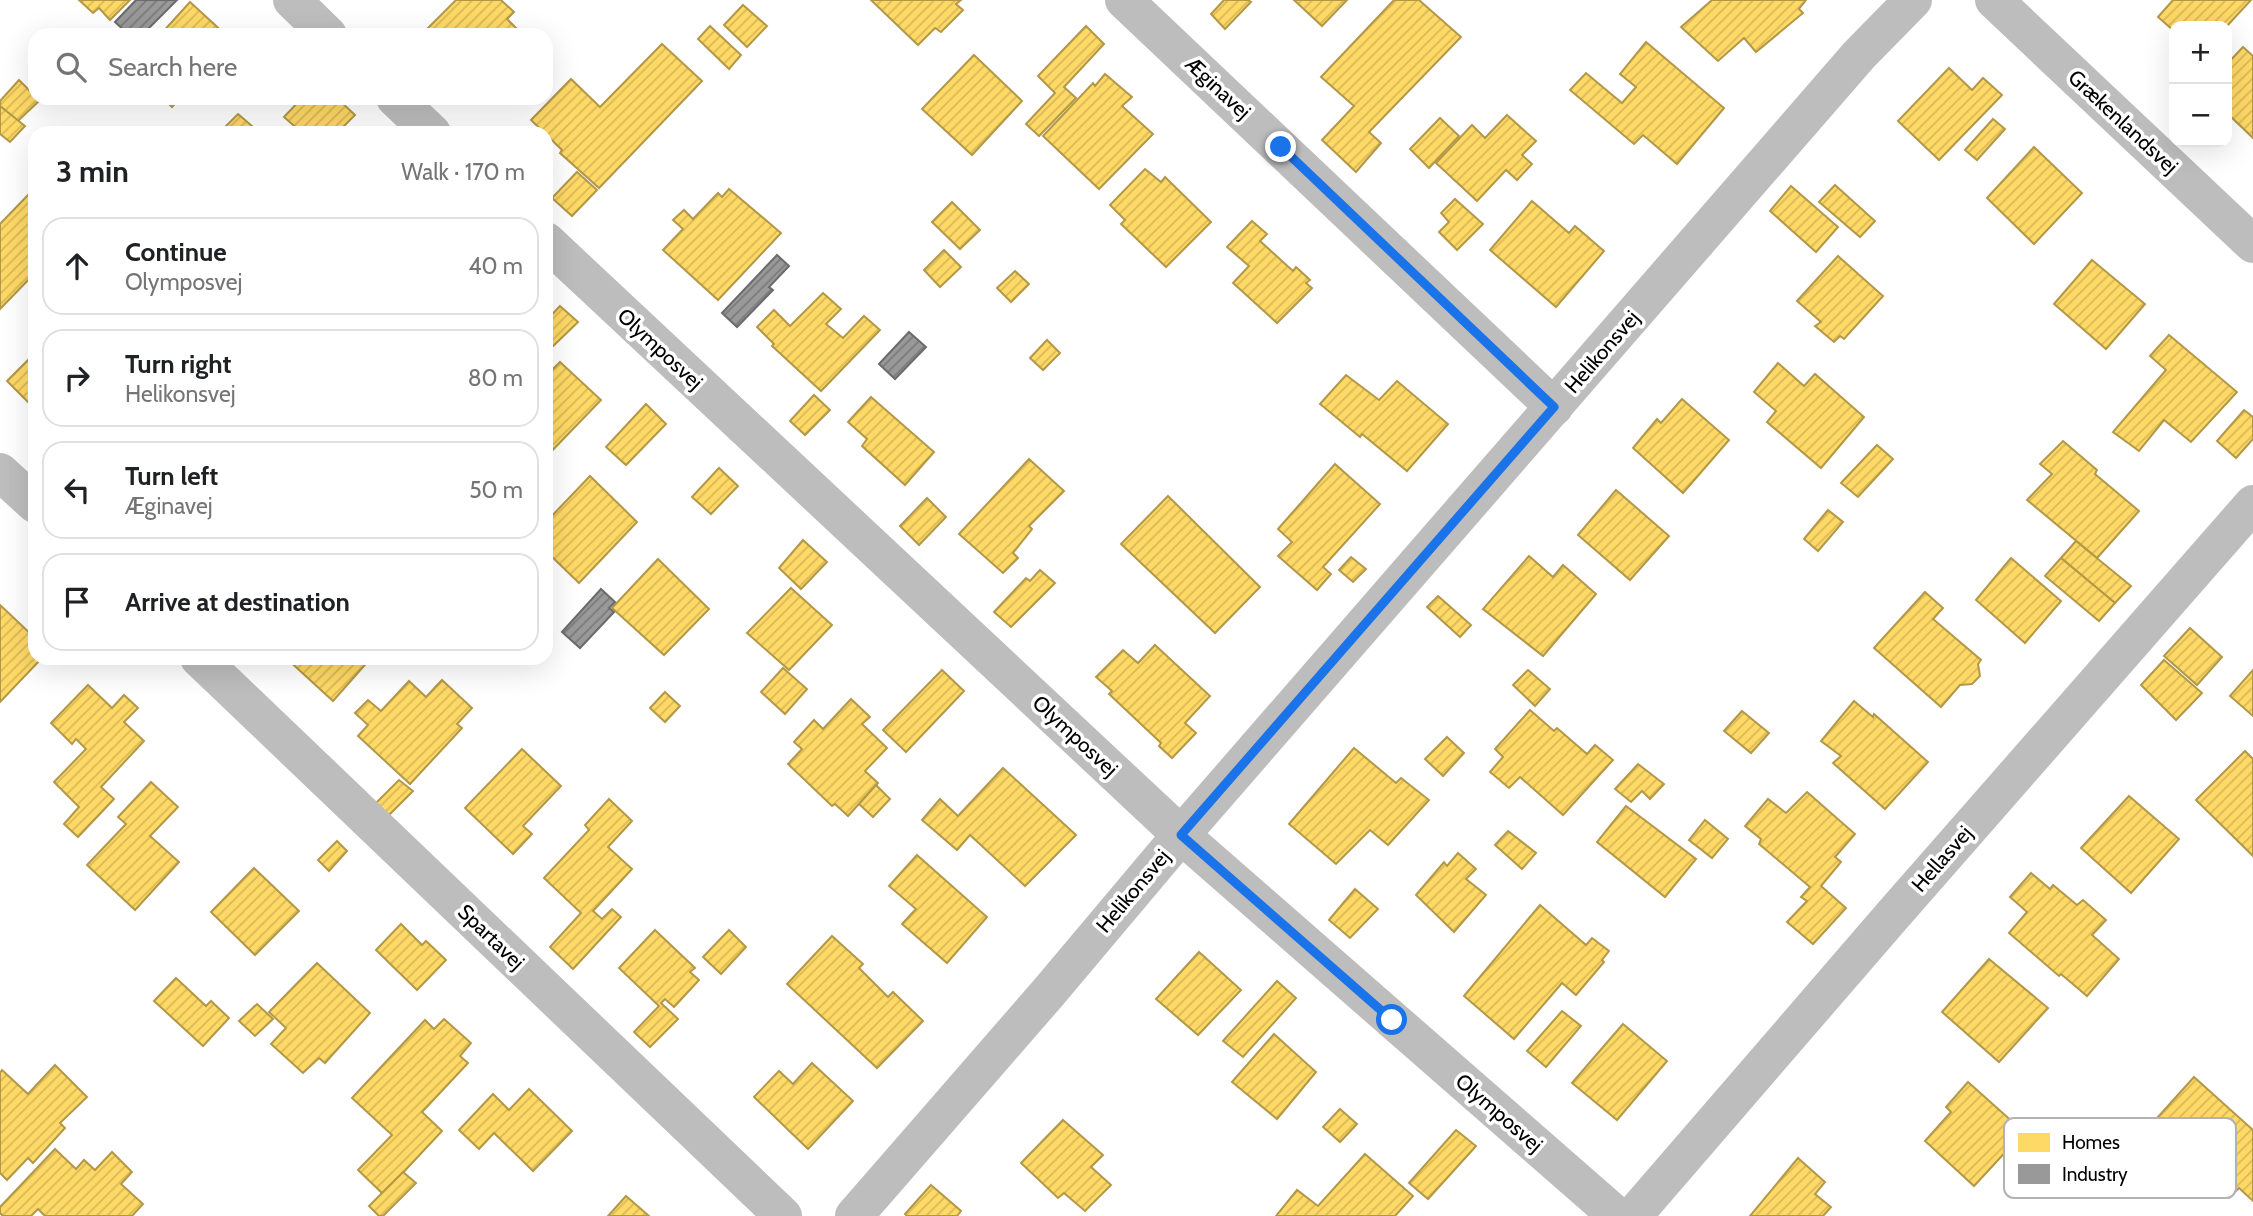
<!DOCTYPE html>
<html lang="en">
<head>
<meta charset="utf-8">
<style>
  body { margin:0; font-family:Cabin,sans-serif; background:#f6f6f6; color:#202124 }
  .controls { position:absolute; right:21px; top:21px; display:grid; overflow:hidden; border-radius:14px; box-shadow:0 7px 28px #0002 }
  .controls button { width:63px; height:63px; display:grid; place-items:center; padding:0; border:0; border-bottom:2px solid #e0e0e0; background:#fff; color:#202124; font:35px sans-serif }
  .stop { position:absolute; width:21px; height:21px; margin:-16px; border:5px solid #1a73e8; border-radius:50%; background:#fff }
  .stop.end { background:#1a73e8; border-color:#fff; box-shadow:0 2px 7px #0008 }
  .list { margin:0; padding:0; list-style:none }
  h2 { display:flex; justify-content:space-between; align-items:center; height:91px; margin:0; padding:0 28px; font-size:30px }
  h2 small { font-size:23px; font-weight:400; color:#757577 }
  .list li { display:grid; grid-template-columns:46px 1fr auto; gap:21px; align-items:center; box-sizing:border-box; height:98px; margin:0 14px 14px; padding:0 14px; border:2px solid #e0e0e0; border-radius:21px }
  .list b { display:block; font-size:26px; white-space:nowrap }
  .list p { margin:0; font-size:23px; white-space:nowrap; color:#757577 }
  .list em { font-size:23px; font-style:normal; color:#757577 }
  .icon { flex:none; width:38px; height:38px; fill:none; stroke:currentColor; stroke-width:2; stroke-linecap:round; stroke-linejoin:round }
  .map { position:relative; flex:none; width:2253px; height:1216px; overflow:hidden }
  .search { position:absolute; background:#fff; box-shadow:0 7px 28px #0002; left:28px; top:28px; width:525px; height:77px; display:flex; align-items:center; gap:18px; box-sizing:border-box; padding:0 24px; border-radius:21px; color:#757577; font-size:26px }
  .panel { position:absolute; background:#fff; box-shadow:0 7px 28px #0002; left:28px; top:126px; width:525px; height:539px; border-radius:21px }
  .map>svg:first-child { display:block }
</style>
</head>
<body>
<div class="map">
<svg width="2253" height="1216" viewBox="0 0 2253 1216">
  <defs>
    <pattern id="homes-hatch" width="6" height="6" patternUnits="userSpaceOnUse" patternTransform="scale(1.75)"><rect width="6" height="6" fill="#ffd966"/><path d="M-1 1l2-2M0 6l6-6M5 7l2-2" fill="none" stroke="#d9b857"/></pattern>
    <pattern id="industry-hatch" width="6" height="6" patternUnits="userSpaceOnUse" patternTransform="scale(1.75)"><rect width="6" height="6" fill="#999"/><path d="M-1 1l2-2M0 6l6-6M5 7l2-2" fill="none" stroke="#7a7a7a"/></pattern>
  </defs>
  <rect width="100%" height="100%" fill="#fff"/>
  <g fill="url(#homes-hatch)" stroke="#b29847" stroke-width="2">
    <polygon points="79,0 130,0 110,20 99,8 93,13"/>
    <polygon points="456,0 501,0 514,12 507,19 523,35 425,35 423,33"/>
    <polygon points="871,0 961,0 956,4 963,10 941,32 935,28 918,45"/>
    <polygon points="1224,0 1248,0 1251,2 1225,29 1211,14"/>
    <polygon points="1294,0 1347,0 1322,26"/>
    <polygon points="1394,0 1419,0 1461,37 1369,132 1381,143 1356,172 1322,140 1354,106 1321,77"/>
    <polygon points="1712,0 1806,0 1799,9 1803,13 1756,52 1744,38 1718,61 1681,27"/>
    <polygon points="2173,0 2251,0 2227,26 2174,26 2174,31 2158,17"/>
    <polygon points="190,2 226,35 160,35"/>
    <polygon points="743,5 767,26 747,47 724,25"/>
    <polygon points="710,26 741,55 729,69 698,39"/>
    <polygon points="1086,26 1104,44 1064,87 1076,98 1039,136 1026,124 1055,93 1038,76"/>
    <polygon points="1646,42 1724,108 1677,164 1643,135 1634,144 1570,90 1586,73 1622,103 1636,87 1620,74"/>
    <polygon points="662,44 702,81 599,188 560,153 562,150 531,120 571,79 600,107"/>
    <polygon points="2243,47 2253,56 2253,138 2227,113 2227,64"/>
    <polygon points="974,55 1022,101 972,155 922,109"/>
    <polygon points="1949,68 1972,90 1983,78 2002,95 1939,160 1898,121"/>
    <polygon points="1105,74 1132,97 1122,106 1153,134 1099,189 1043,136 1093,83 1095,86"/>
    <polygon points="19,80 35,96 35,98 40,100 18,121 0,106 0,101"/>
    <polygon points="163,98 180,98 172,107"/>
    <polygon points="302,98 337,98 355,115 337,133 302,133 284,117"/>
    <polygon points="0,106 25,126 10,142 0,134"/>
    <polygon points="238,114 260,133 219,133"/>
    <polygon points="1507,115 1536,141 1522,155 1532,164 1517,180 1506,170 1477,201 1436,163 1472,125 1485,138"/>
    <polygon points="1440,118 1459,136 1429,168 1410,149"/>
    <polygon points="1993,119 2005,129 1977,160 1965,150"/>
    <polygon points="2034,147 2082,193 2034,244 1987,198"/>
    <polygon points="1145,169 1161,182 1165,177 1211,222 1166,267 1121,224 1125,220 1110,205"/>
    <polygon points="577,172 597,190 572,216 552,198"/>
    <polygon points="1835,185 1875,221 1860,237 1819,202"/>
    <polygon points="1791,186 1838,227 1816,252 1770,211"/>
    <polygon points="729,189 781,233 718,300 663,250 683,229 673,220 684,210 693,219 718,193 722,197"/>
    <polygon points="29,194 35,200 35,273 0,309 0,224"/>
    <polygon points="1455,199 1483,224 1457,250 1439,232 1449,222 1441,213"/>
    <polygon points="1532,201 1569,233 1575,226 1604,251 1556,307 1490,250"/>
    <polygon points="952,202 980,230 960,249 932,222"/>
    <polygon points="1252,221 1267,234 1260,241 1293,271 1296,267 1310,280 1306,283 1312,288 1277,323 1233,283 1249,266 1227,247"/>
    <polygon points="944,250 961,267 940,287 924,270"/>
    <polygon points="1838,256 1883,296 1844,339 1840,336 1834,342 1815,326 1821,322 1797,301"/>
    <polygon points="2092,260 2145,304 2106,349 2054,304"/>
    <polygon points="1015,271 1029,284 1011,302 997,288"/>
    <polygon points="823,293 841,309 826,324 843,338 864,316 880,330 821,391 772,346 774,344 757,327 774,310 790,326"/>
    <polygon points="560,306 578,322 550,349 546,345 546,321"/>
    <polygon points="2169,335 2237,392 2191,442 2164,420 2139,451 2113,432 2166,370 2150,356"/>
    <polygon points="1047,340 1060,353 1043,370 1030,358"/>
    <polygon points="35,353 35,409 7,381"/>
    <polygon points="560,362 601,400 546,457 546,376"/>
    <polygon points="1778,363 1804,386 1815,374 1864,417 1821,468 1767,422 1776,411 1754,392"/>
    <polygon points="1346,375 1379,400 1397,381 1448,424 1407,471 1362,434 1360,437 1320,404"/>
    <polygon points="814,395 830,410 805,435 790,421"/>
    <polygon points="871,397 934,452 905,485 862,446 867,439 848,422"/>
    <polygon points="1682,399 1729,440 1683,493 1633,448 1657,419 1661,423"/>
    <polygon points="646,404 666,424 626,465 606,447"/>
    <polygon points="2244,410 2253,417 2253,439 2236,458 2217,441"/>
    <polygon points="2063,441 2097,470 2095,474 2139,511 2097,558 2027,500 2052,474 2040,464"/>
    <polygon points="1877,445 1893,459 1858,497 1841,483"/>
    <polygon points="1029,459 1064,491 1029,526 1032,529 1013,553 1018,558 1003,573 959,534"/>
    <polygon points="1335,464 1380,504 1323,567 1331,574 1317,590 1278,556 1292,542 1278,529"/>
    <polygon points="719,468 738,486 711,514 692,497"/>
    <polygon points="590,476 637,522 579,583 546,551 546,522"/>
    <polygon points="1616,490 1669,536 1630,580 1578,535"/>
    <polygon points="1168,496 1260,587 1215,633 1121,544"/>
    <polygon points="927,498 946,517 919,545 900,526"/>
    <polygon points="1828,510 1843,522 1818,551 1804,539"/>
    <polygon points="803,540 827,562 801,589 779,568"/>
    <polygon points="2076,541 2131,586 2115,603 2061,558"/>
    <polygon points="1529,556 1553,577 1563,565 1596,594 1543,656 1483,609"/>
    <polygon points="1351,557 1366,569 1353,582 1339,570"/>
    <polygon points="2011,558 2061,601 2025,643 1976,600"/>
    <polygon points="2061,558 2115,603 2099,621 2045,576"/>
    <polygon points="658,559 709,609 664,655 612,608"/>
    <polygon points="1040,570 1055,583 1011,627 994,612 1026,578 1030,581"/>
    <polygon points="791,588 832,625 789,670 747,633"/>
    <polygon points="1925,592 1943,608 1933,619 1981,660 1978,664 1980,676 1972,684 1960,685 1941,707 1874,648"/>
    <polygon points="1438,596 1471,625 1460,637 1427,607"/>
    <polygon points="0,605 35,638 35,658 42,658 0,702"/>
    <polygon points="2190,628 2222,657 2197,685 2164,656"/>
    <polygon points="1155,645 1210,696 1185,723 1196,733 1172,758 1159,746 1161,743 1109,694 1112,691 1096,677 1123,650 1138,663"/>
    <polygon points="286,658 371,658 333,701"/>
    <polygon points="2164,660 2202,693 2176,720 2141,685"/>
    <polygon points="783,668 807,689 785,714 761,692"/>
    <polygon points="942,670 964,691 906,752 883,730"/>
    <polygon points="1528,670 1550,689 1535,706 1513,685"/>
    <polygon points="2253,670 2253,716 2230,696"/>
    <polygon points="442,680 472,708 457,724 462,728 410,784 358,736 368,725 355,713 368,700 381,711 409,681 426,697"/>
    <polygon points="88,685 112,708 124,695 138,708 124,722 144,741 101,787 114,799 78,837 64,824 79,807 54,782 86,749 76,739 72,744 51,723"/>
    <polygon points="665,692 680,706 665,722 650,708"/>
    <polygon points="851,699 870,717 862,724 887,748 865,771 878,783 848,816 835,804 832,806 788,764 802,749 794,742 814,720 823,729"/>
    <polygon points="1854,701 1873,717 1874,714 1928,762 1885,809 1833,763 1841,756 1821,741"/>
    <polygon points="1530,710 1554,731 1557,728 1587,754 1595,745 1613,760 1563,815 1520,777 1509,788 1490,772 1503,757 1495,749"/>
    <polygon points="1742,711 1769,733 1751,753 1724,731"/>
    <polygon points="1447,737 1464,753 1443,776 1425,759"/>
    <polygon points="1354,748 1396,783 1401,778 1429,800 1388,845 1370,830 1336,864 1289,824"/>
    <polygon points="522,749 561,786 523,826 532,834 513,854 465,808"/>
    <polygon points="2245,751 2253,759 2253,856 2196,800"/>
    <polygon points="1638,764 1664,784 1650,799 1642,791 1631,802 1615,789"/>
    <polygon points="1003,768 1076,835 1025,886 970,835 957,850 922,820 940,799 958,816"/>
    <polygon points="399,780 413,791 388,816 375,804"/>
    <polygon points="151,782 178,807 150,836 179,862 135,910 87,865 126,824 118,817"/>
    <polygon points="876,785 890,799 873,817 859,804"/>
    <polygon points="1807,792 1855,834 1835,857 1841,862 1821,886 1846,908 1813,944 1787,922 1807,901 1801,897 1810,887 1759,844 1761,839 1745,826 1768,799 1786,813"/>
    <polygon points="2129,796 2179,839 2131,893 2081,848"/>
    <polygon points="609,799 632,821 608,847 632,869 593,911 602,919 612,909 621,917 573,969 550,947 581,913 544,878 589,830 585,825"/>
    <polygon points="1626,806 1696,859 1665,897 1597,842"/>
    <polygon points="1705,820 1728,839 1712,858 1689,840"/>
    <polygon points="1508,831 1536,853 1522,869 1495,845"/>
    <polygon points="337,841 347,851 329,871 318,860"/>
    <polygon points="1458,853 1476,869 1466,879 1486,895 1454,932 1416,895 1444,862 1447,866"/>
    <polygon points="917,855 987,917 947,963 902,924 916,909 889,886"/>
    <polygon points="254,868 299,911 255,955 211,912"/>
    <polygon points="2031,873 2050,889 2053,885 2077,905 2083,900 2106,920 2092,935 2119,959 2087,996 2061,974 2059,976 2009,933 2027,912 2010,897"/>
    <polygon points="1355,889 1378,909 1350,938 1329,920"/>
    <polygon points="1540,905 1586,945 1592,938 1609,951 1602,960 1604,962 1576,995 1562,983 1514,1039 1464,996"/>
    <polygon points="401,924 422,945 426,941 446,960 417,990 376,950"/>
    <polygon points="655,930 695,968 690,972 699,980 674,1007 665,999 661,1003 678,1019 650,1047 634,1032 659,1006 619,968"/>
    <polygon points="729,930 746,947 721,974 703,957"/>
    <polygon points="832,936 863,964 859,968 888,997 893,992 923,1021 877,1068 787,984"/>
    <polygon points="1199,952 1241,990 1198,1035 1156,999"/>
    <polygon points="1989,959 2048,1008 1999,1062 1942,1012"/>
    <polygon points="317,963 370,1013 325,1063 319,1058 303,1073 271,1044 286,1028 269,1012"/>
    <polygon points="176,978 206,1006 211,1001 229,1018 203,1046 154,1001"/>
    <polygon points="1277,981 1296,998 1243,1057 1223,1041"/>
    <polygon points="257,1004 273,1019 255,1036 239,1021"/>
    <polygon points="1562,1011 1581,1026 1546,1067 1527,1051"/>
    <polygon points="444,1019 471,1043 460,1056 468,1063 422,1112 442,1131 383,1194 358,1170 392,1135 352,1098 425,1020 434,1029"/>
    <polygon points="1623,1024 1667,1061 1617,1120 1572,1083"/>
    <polygon points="1274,1034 1316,1072 1277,1119 1232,1082"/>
    <polygon points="812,1063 853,1101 808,1149 754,1097 779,1071 793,1084"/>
    <polygon points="55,1065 87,1097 60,1123 65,1128 33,1163 28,1158 7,1180 0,1173 0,1073 2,1070 28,1094"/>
    <polygon points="2194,1077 2253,1130 2253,1201 2239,1188 2229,1198 2149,1127"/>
    <polygon points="1968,1082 2024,1132 1974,1186 1925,1141 1951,1112 1946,1107"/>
    <polygon points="529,1089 572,1131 533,1171 494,1133 479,1149 459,1130 493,1094 509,1110"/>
    <polygon points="1340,1109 1357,1124 1340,1142 1323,1127"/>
    <polygon points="1063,1120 1103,1155 1091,1167 1111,1185 1085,1211 1064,1193 1058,1198 1021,1163"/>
    <polygon points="1456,1130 1476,1146 1428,1199 1409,1183"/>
    <polygon points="55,1149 76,1169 84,1160 95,1170 112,1152 132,1172 121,1184 143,1204 132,1216 45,1216 38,1209 31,1216 3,1216 0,1213 0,1207"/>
    <polygon points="1365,1154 1413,1196 1395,1216 1276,1216 1297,1190 1318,1206"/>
    <polygon points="1798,1158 1825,1182 1815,1194 1831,1207 1823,1216 1750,1216"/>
    <polygon points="403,1172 416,1183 383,1216 379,1216 369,1206"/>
    <polygon points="931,1185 961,1211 957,1216 907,1216 905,1214"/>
    <polygon points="626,1196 649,1216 608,1216"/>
  </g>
  <g fill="url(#industry-hatch)" stroke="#6b6b6b" stroke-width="2">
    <polygon points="136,0 177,0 142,35 129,35 115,22"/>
    <polygon points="777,255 789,266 769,287 773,290 737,327 722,313"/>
    <polygon points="909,332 926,347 895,379 879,364"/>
    <polygon points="601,589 615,602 609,608 614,612 580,648 562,632"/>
  </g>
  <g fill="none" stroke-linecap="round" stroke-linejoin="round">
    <g stroke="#bdbdbd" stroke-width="38">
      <polyline points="292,0 328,35"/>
      <polyline points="1124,0 1554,407"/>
      <polyline points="1994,0 2253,244"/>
      <polyline points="395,98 432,133"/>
      <polyline points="546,241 1181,835 1617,1216"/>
      <polyline points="0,472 35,504"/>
      <polyline points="199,658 783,1216"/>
      <polyline points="854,1216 1048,993 1181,835 1859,55 1913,0"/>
      <polyline points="1633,1216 1892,916 2253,504"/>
    </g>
  </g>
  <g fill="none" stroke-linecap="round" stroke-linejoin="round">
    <polyline stroke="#1a73e8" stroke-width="9" points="1281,147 1554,407 1181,835 1392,1020"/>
  </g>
  <g text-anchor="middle" stroke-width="7" stroke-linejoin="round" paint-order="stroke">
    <g font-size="21" fill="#000" stroke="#fff">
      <text transform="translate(1218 88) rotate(43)" y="7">Æginavej</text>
      <text transform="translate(2123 122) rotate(43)" y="7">Grækenlandsvej</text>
      <text transform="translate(660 349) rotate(43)" y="7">Olymposvej</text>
      <text transform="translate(1602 352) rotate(-49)" y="7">Helikonsvej</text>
      <text transform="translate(1075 736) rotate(43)" y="7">Olymposvej</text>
      <text transform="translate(1942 859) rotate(-49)" y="7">Hellasvej</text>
      <text transform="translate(1133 891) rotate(-50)" y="7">Helikonsvej</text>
      <text transform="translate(491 937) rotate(44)" y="7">Spartavej</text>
      <text transform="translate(1499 1113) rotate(41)" y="7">Olymposvej</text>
    </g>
  </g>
  <rect x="2004" y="1118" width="232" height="80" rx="10" fill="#fff" stroke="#b2b2b2" stroke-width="2"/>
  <rect x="2018" y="1133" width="32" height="19" fill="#ffd966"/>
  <rect x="2018" y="1164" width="32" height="20" fill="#999"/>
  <g font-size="19" fill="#000">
    <text x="2062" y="1149">Homes</text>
    <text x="2062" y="1181">Industry</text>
  </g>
</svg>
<div class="controls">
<button>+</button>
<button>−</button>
</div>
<div class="stop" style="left:1392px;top:1020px"></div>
<div class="stop end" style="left:1281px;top:147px"></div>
<div class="search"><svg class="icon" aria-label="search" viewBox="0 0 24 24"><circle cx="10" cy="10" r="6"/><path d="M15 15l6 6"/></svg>Search here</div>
<section class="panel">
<h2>3 min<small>Walk · 170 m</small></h2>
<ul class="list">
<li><svg class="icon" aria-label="ahead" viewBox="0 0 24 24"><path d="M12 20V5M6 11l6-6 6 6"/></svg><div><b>Continue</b><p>Olymposvej</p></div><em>40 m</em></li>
<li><svg class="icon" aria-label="right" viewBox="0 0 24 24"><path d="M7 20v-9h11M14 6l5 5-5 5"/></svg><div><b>Turn right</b><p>Helikonsvej</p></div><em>80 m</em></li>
<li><svg class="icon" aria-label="left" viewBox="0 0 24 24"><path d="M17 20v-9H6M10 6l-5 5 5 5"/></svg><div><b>Turn left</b><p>Æginavej</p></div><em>50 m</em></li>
<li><svg class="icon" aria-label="arrive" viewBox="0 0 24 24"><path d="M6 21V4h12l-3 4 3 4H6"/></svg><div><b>Arrive at destination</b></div></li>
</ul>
</section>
</div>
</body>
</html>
